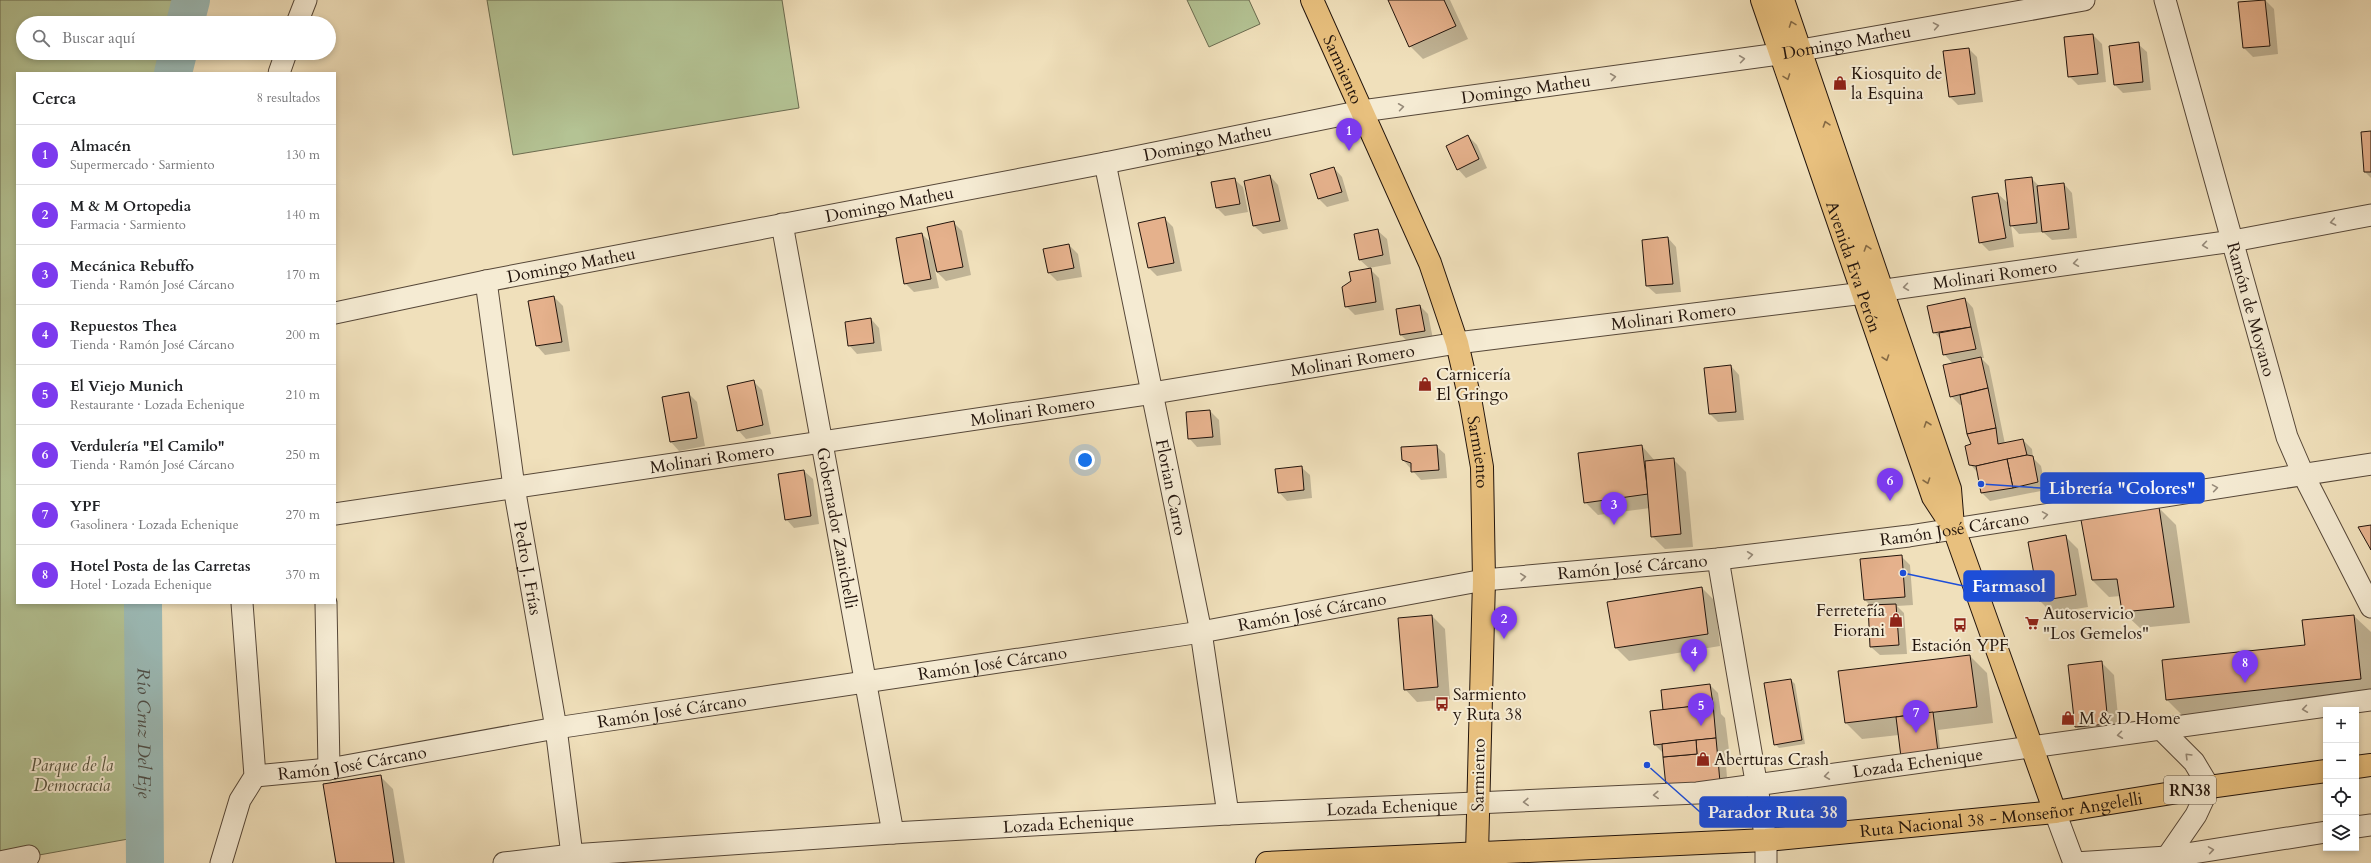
<!DOCTYPE html>
<html lang="es">
<head>
<meta charset="utf-8">
<style>
  body { margin:0; font-family:Cardo,serif; background:#f2f2f2; color:#202124 }
  .controls { position:absolute; right:12px; bottom:12px; display:grid; overflow:hidden; border-radius:0px; box-shadow:0 2px 6px #0003 }
  .controls button { width:36px; height:36px; display:grid; place-items:center; padding:0; border:0; border-bottom:1px solid #e0e0e0; background:#fff; color:#202124; font:20px sans-serif }
  .you { position:absolute; left:1085px; top:460px; width:14px; height:14px; margin:-10px; border:3px solid #fff; border-radius:50%; background:#1a73e8; box-shadow:0 0 0 6px #1a73e833 }
  .badge { display:grid; place-items:center; width:26px; height:26px; border-radius:50%; background:#7c3aed; color:#fff; font-size:13px; font-weight:700 }
  .pin { position:absolute; translate:-50% -33px; filter:drop-shadow(0 1px 2px #0008) }
  .pin::after { content:''; position:absolute; top:21px; width:14px; height:12px; background:inherit; clip-path:polygon(0 0,100% 0,50% 100%) }
  .list { margin:0; padding:0; list-style:none }
  h2 { display:flex; justify-content:space-between; align-items:center; height:52px; margin:0; padding:0 16px; font-size:17px }
  h2 small { font-size:13px; font-weight:400; color:#757577 }
  .list li { display:grid; grid-template-columns:26px 1fr auto; gap:12px; align-items:center; box-sizing:border-box; height:60px; padding:0 16px; border-top:1px solid #e0e0e0 }
  .list b { display:block; font-size:15px; white-space:nowrap }
  .list p { margin:0; font-size:13px; white-space:nowrap; color:#757577 }
  .list em { font-size:13px; font-style:normal; color:#757577 }
  .icon { flex:none; width:22px; height:22px; fill:none; stroke:currentColor; stroke-width:2; stroke-linecap:round; stroke-linejoin:round }
  .map { position:relative; flex:none; width:2371px; height:863px; overflow:hidden }
  .search { position:absolute; background:#fff; box-shadow:0 2px 6px #0003; left:16px; top:16px; width:320px; height:44px; display:flex; align-items:center; gap:10px; box-sizing:border-box; padding:0 14px; border-radius:22px; color:#757577; font-size:15px }
  .panel { position:absolute; background:#fff; box-shadow:0 2px 6px #0003; left:16px; top:72px; width:320px; height:532px; border-radius:0px }
  .map>svg:first-child { display:block }
</style>
</head>
<body>
<div class="map">
<svg width="2371" height="863" viewBox="0 0 2371 863">
  <rect width="100%" height="100%" fill="#f0e0bb"/>
  <filter id="stains"><feTurbulence type="fractalNoise" baseFrequency=".005" numOctaves="4"/><feColorMatrix values="0 0 0 0 .2 0 0 0 0 .09 0 0 0 0 .02 0 0 0 .5 -.17"/></filter>
  <radialGradient id="worn" r=".72"><stop offset=".6" stop-color="#630" stop-opacity="0"/><stop offset="1" stop-color="#630" stop-opacity=".3"/></radialGradient>
  <g fill="#b4c394" stroke="#6b6c50">
    <polygon points="0,0 191,0 185,23 23,23 23,53 178,53 173,73 17,73 17,603 142,603 145,836 0,862"/>
    <polygon points="487,0 782,0 799,108 513,155"/>
    <polygon points="1187,0 1249,0 1260,24 1209,47"/>
  </g>
  <g fill="#0003">
    <polygon points="1389,0 1450,0 1468,39 1423,59 1410,46"/>
    <polygon points="2265,0 2274,9 2278,54 2253,57 2244,48 2239,3"/>
    <polygon points="2093,35 2102,44 2106,82 2078,85 2069,76"/>
    <polygon points="2138,44 2147,52 2151,90 2123,93 2115,85"/>
    <polygon points="1969,49 1977,57 1983,102 1958,105 1950,97"/>
    <polygon points="2371,132 2371,178 2365,172"/>
    <polygon points="1468,136 1477,145 1487,168 1466,178 1458,169"/>
    <polygon points="1334,168 1342,177 1349,201 1327,207 1319,199"/>
    <polygon points="1270,176 1278,185 1288,229 1263,234 1254,226 1245,182"/>
    <polygon points="2031,178 2040,187 2064,184 2072,193 2077,238 2052,240 2043,232 2019,234 2011,225 2014,247 1989,251 1980,242 1998,194 2009,204"/>
    <polygon points="1234,179 1243,187 1248,212 1225,216 1217,208"/>
    <polygon points="1164,218 1173,227 1182,271 1157,276 1149,268"/>
    <polygon points="953,222 962,231 971,275 946,281 935,270 939,288 914,292 905,283 922,234 932,244"/>
    <polygon points="1378,231 1387,239 1391,264 1369,268 1379,278 1384,310 1355,315 1346,306 1370,269 1360,260"/>
    <polygon points="1668,238 1676,247 1681,292 1656,294 1647,286 1643,241"/>
    <polygon points="1069,245 1078,254 1082,277 1057,281 1049,273"/>
    <polygon points="554,297 563,306 570,351 545,355 537,346 529,302"/>
    <polygon points="1965,299 1973,308 1984,358 1981,358 1989,366 2005,444 2023,440 2032,449 2033,458 2041,466 2046,490 1990,501 1982,493 1978,473 1970,464 1972,445 1963,404 1960,405 1951,396 1953,364 1944,354 1941,340 1934,332"/>
    <polygon points="1420,306 1428,314 1433,339 1410,344 1401,335 1397,310"/>
    <polygon points="871,319 879,328 882,351 857,354 849,345"/>
    <polygon points="1731,366 1739,375 1744,420 1718,422 1710,414"/>
    <polygon points="753,381 762,390 771,434 746,439 738,430"/>
    <polygon points="688,393 697,402 705,446 679,451 671,442 663,397"/>
    <polygon points="1210,411 1219,420 1221,445 1197,447 1189,438"/>
    <polygon points="1436,446 1445,454 1447,478 1421,480 1403,460"/>
    <polygon points="1642,446 1655,461 1673,459 1686,472 1693,547 1665,549 1652,536 1650,508 1598,515 1585,502 1579,454"/>
    <polygon points="1301,467 1310,475 1312,498 1287,501 1279,492"/>
    <polygon points="804,471 813,479 819,524 794,528 786,519"/>
    <polygon points="2159,508 2176,525 2190,623 2140,628 2123,612 2121,596 2109,597 2092,580"/>
    <polygon points="2065,536 2078,549 2088,607 2052,613 2040,601"/>
    <polygon points="1901,556 1910,565 1913,605 1897,606 1904,613 1907,654 1880,655 1871,647 1871,606 1865,600"/>
    <polygon points="1702,588 1715,601 1720,646 1629,661 1616,648 1608,603"/>
    <polygon points="1432,616 1445,629 1450,699 1417,702 1405,689"/>
    <polygon points="2354,616 2371,632 2371,696 2184,717 2167,700 2306,646"/>
    <polygon points="1970,656 1987,673 1993,723 1938,730 1941,756 1899,735 1862,739 1846,723"/>
    <polygon points="2101,662 2114,675 2120,736 2088,740 2076,727"/>
    <polygon points="1791,680 1795,684 1805,744 1779,748 1775,744"/>
    <polygon points="1710,685 1718,693 1721,714 1725,718 1729,750 1725,751 1728,791 1663,753 1655,745 1664,711"/>
    <polygon points="380,776 393,789 405,863 337,863"/>
  </g>
  <g fill="none" stroke-linecap="round" stroke-linejoin="round">
    <g stroke="#9cbbb7" stroke-width="38">
      <polyline points="185,23 191,0"/>
      <polyline points="173,73 178,53"/>
      <path id="s1" d="M143,603l2,260"/>
    </g>
  </g>
  <g fill="#e5b18c" stroke="#22140c">
    <polygon points="1388,0 1444,0 1456,26 1409,47"/>
    <polygon points="2265,0 2270,46 2243,48 2238,2"/>
    <polygon points="2093,34 2098,74 2068,77 2064,37"/>
    <polygon points="2139,42 2143,82 2114,85 2109,46"/>
    <polygon points="1969,48 1975,94 1949,97 1943,51"/>
    <polygon points="2371,131 2371,172 2364,172 2361,132"/>
    <polygon points="1468,135 1479,159 1457,170 1446,146"/>
    <polygon points="1334,167 1342,192 1318,199 1310,174"/>
    <polygon points="1270,175 1280,221 1253,226 1244,181"/>
    <polygon points="2032,177 2037,223 2010,226 2005,180"/>
    <polygon points="1235,178 1240,204 1216,208 1211,182"/>
    <polygon points="2064,183 2069,229 2042,232 2037,186"/>
    <polygon points="1998,193 2006,238 1979,243 1972,197"/>
    <polygon points="1165,217 1174,263 1148,268 1138,223"/>
    <polygon points="954,221 963,267 937,272 927,227"/>
    <polygon points="1378,229 1383,255 1359,260 1354,234"/>
    <polygon points="922,233 931,279 904,284 896,238"/>
    <polygon points="1668,237 1673,284 1646,286 1642,240"/>
    <polygon points="1069,244 1074,268 1048,273 1043,249"/>
    <polygon points="1371,268 1376,302 1345,307 1342,287 1351,281 1349,272"/>
    <polygon points="554,296 562,342 536,346 528,301"/>
    <polygon points="1965,298 1971,327 1933,333 1927,306"/>
    <polygon points="1420,305 1425,331 1400,335 1396,309"/>
    <polygon points="871,318 874,343 848,346 845,322"/>
    <polygon points="1971,327 1976,349 1943,355 1939,333"/>
    <polygon points="1981,357 1988,388 1950,397 1943,365"/>
    <polygon points="1731,365 1736,412 1709,414 1704,368"/>
    <polygon points="754,380 763,425 737,431 727,386"/>
    <polygon points="1988,388 1996,428 1967,434 1960,395"/>
    <polygon points="689,392 697,438 670,442 662,397"/>
    <polygon points="1210,410 1213,437 1188,439 1186,412"/>
    <polygon points="1996,428 1998,444 2023,439 2027,455 1976,466 1969,465 1965,446 1971,444 1967,434"/>
    <polygon points="1437,445 1439,470 1411,472 1411,463 1402,460 1401,447"/>
    <polygon points="1642,445 1648,494 1584,503 1578,453"/>
    <polygon points="2027,455 2033,456 2038,482 2013,488 2007,459"/>
    <polygon points="1674,458 1681,534 1651,537 1645,461"/>
    <polygon points="2007,459 2013,488 1981,493 1976,466"/>
    <polygon points="1302,466 1304,490 1278,493 1275,469"/>
    <polygon points="804,470 811,516 785,520 778,474"/>
    <polygon points="2159,507 2174,607 2122,612 2117,579 2092,580 2081,520"/>
    <polygon points="2371,525 2371,550 2358,527"/>
    <polygon points="2066,535 2076,595 2039,601 2028,542"/>
    <polygon points="1902,555 1905,597 1864,600 1860,559"/>
    <polygon points="1702,587 1708,634 1615,648 1607,602"/>
    <polygon points="1896,604 1899,645 1870,647 1868,605"/>
    <polygon points="1432,615 1438,687 1404,690 1398,618"/>
    <polygon points="2354,615 2361,679 2166,700 2162,660 2305,645 2302,620"/>
    <polygon points="1970,655 1977,707 1845,723 1838,671"/>
    <polygon points="2102,661 2108,724 2075,727 2068,665"/>
    <polygon points="1791,679 1802,740 1774,745 1764,683"/>
    <polygon points="1710,684 1713,704 1663,710 1661,690"/>
    <polygon points="1713,704 1716,738 1654,745 1650,711"/>
    <polygon points="1933,712 1938,752 1901,757 1896,717"/>
    <polygon points="1716,738 1720,782 1666,787 1663,757 1697,754 1696,740"/>
    <polygon points="1696,740 1697,754 1663,757 1662,744"/>
    <polygon points="381,775 394,863 336,863 323,784"/>
  </g>
  <g fill="none" stroke-linecap="round" stroke-linejoin="round">
    <defs>
      <g id="minor">
        <path id="s2" d="M2165,0l122,437 16,37 68,133"/>
        <polyline points="297,23 306,0"/>
        <polyline points="279,73 286,53"/>
        <path id="s3" d="M1105,163l96,469 27,182"/>
        <path id="s4" d="M782,224l111,609"/>
        <path id="s5" d="M486,281l28,206 42,241 16,127"/>
        <path id="s6" d="M335,313l151,-32 619,-118 257,-52 417,-57 305,-54"/>
        <path id="s7" d="M335,514l818,-121 304,-50 407,-50 369,-52 138,-26"/>
        <polyline points="1718,559 1766,840 1766,863"/>
        <polyline points="326,603 329,769"/>
        <polyline points="2161,729 2194,762 2209,787 2196,815 2167,857"/>
        <path id="s8" d="M255,776l74,-7 227,-41 645,-96 283,-52 234,-21 191,-23 462,-72"/>
        <polyline points="2055,812 2074,863"/>
        <polyline points="2356,827 2371,825"/>
        <polyline points="0,862 29,856"/>
        <polyline points="221,863 240,800 255,776 242,603"/>
        <path id="s9" d="M504,863l68,-8 321,-22 335,-19 469,-21 674,-93"/>
        <polyline points="2075,863 2167,857 2326,832"/>
      </g>
      <g id="major">
        <path id="s10" d="M1312,0l118,263 27,80 14,61 11,63 2,113 -7,274"/>
        <path id="s11" d="M1762,0l171,497 21,32 101,283"/>
        <polyline points="1783,0 1950,489 1953,526"/>
      </g>
      <g id="highway">
        <polyline points="2356,767 2371,765"/>
        <path id="s12" d="M1267,863l499,-23 289,-28 154,-25 117,-16"/>
      </g>
    </defs>
    <use href="#minor" stroke="#564738" stroke-width="23"/>
    <use href="#major" stroke="#22140c" stroke-width="24"/>
    <use href="#highway" stroke="#22140c" stroke-width="24"/>
    <use href="#minor" stroke="#f5ebd3" stroke-width="21"/>
    <use href="#major" stroke="#e8c07e" stroke-width="22"/>
    <use href="#highway" stroke="#e8c07e" stroke-width="22"/>
  </g>
  <defs><path id="oneway-chevron" d="M-2-3.5L2.5 0L-2 3.5" fill="none" stroke-width="1.6" stroke-linecap="round" stroke-linejoin="round"/></defs>
  <g stroke="#856a45">
    <use href="#oneway-chevron" transform="translate(1792 24) rotate(-110)"/>
    <use href="#oneway-chevron" transform="translate(1787 77) rotate(70)"/>
    <use href="#oneway-chevron" transform="translate(1826 124) rotate(-108)"/>
    <use href="#oneway-chevron" transform="translate(1867 248) rotate(-108)"/>
    <use href="#oneway-chevron" transform="translate(1886 358) rotate(71)"/>
    <use href="#oneway-chevron" transform="translate(1927 424) rotate(-109)"/>
    <use href="#oneway-chevron" transform="translate(1927 481) rotate(71)"/>
  </g>
  <g stroke="#968a79">
    <use href="#oneway-chevron" transform="translate(1936 26) rotate(-10)"/>
    <use href="#oneway-chevron" transform="translate(1742 59) rotate(-8)"/>
    <use href="#oneway-chevron" transform="translate(1613 77) rotate(-8)"/>
    <use href="#oneway-chevron" transform="translate(1401 107) rotate(-8)"/>
    <use href="#oneway-chevron" transform="translate(2333 222) rotate(169)"/>
    <use href="#oneway-chevron" transform="translate(2205 245) rotate(172)"/>
    <use href="#oneway-chevron" transform="translate(2076 263) rotate(172)"/>
    <use href="#oneway-chevron" transform="translate(1906 287) rotate(172)"/>
    <use href="#oneway-chevron" transform="translate(2215 488) rotate(-9)"/>
    <use href="#oneway-chevron" transform="translate(2045 515) rotate(-9)"/>
    <use href="#oneway-chevron" transform="translate(1750 555) rotate(-7)"/>
    <use href="#oneway-chevron" transform="translate(1523 577) rotate(-5)"/>
    <use href="#oneway-chevron" transform="translate(2305 709) rotate(172)"/>
    <use href="#oneway-chevron" transform="translate(2120 735) rotate(173)"/>
    <use href="#oneway-chevron" transform="translate(2188 756) rotate(-135)"/>
    <use href="#oneway-chevron" transform="translate(1827 776) rotate(172)"/>
    <use href="#oneway-chevron" transform="translate(1656 795) rotate(177)"/>
    <use href="#oneway-chevron" transform="translate(1526 802) rotate(177)"/>
    <use href="#oneway-chevron" transform="translate(2211 850) rotate(-9)"/>
  </g>
  <defs>
    <symbol id="shop-bare" viewBox="-9 -9 18 18"><path d="M-5-2.5h2.3a2.7 3.5 0 0 1 5.4 0H5L5.5 6h-11ZM-1.5-2.5h3a1.5 2.3 0 0 0-3 0Z" fill="#8f2418" stroke="#f5ebd3" stroke-width="2.5" paint-order="stroke"/></symbol>
    <symbol id="supermarket-bare" viewBox="-9 -9 18 18"><path d="M-6-5.5h2.5l.6 2H6L4.5 2H-2.5L-4.4-4H-6ZM-1.5 3.2a1.3 1.3 0 1 0 .1 0ZM3 3.2a1.3 1.3 0 1 0 .1 0Z" fill="#8f2418" stroke="#f5ebd3" stroke-width="2.5" paint-order="stroke"/></symbol>
    <symbol id="bus-bare" viewBox="-9 -9 18 18"><path d="M-5-6H5V4H4V6H2V4H-2V6H-4V4H-5ZM-3.5-4V0h7V-4ZM-3.5 1.2v1.5H-2V1.2ZM2 1.2v1.5H3.5V1.2Z" fill="#8f2418" stroke="#f5ebd3" stroke-width="2.5" paint-order="stroke"/></symbol>
  </defs>
  <g fill-rule="evenodd">
    <use href="#shop-bare" x="1830" y="73" width="20" height="20"/>
    <use href="#shop-bare" x="1415" y="374" width="20" height="20"/>
    <use href="#shop-bare" x="1886" y="610" width="20" height="20"/>
    <use href="#supermarket-bare" x="2022" y="613" width="20" height="20"/>
    <use href="#bus-bare" x="1950" y="615" width="20" height="20"/>
    <use href="#bus-bare" x="1432" y="694" width="20" height="20"/>
    <use href="#shop-bare" x="2058" y="708" width="20" height="20"/>
    <use href="#shop-bare" x="1693" y="749" width="20" height="20"/>
  </g>
  <g text-anchor="middle" stroke-width="4" stroke-linejoin="round" paint-order="stroke">
    <rect fill="#f5ebd3" stroke="#615448" stroke-width="1" x="2164" y="776" width="52" height="28" rx="3"/>
    <g font-size="16" font-weight="bold" fill="#22140c">
      <text x="2190" y="796">RN38</text>
    </g>
    <g font-size="17" fill="#22140c" stroke="#f5ebd3">
      <text dy="6" stroke="none"><textPath href="#s6" startOffset="1536">Domingo Matheu</textPath></text>
      <text dy="6" stroke="none"><textPath href="#s10" startOffset="76">Sarmiento</textPath></text>
      <text dy="6" stroke="none"><textPath href="#s6" startOffset="1212">Domingo Matheu</textPath></text>
      <text dy="6" stroke="none"><textPath href="#s6" startOffset="889">Domingo Matheu</textPath></text>
      <text dy="6" stroke="none"><textPath href="#s6" startOffset="565">Domingo Matheu</textPath></text>
      <text dy="6" stroke="none"><textPath href="#s6" startOffset="241">Domingo Matheu</textPath></text>
      <text dy="6" stroke="none"><textPath href="#s11" startOffset="282">Avenida Eva Perón</textPath></text>
      <text dy="6" stroke="none"><textPath href="#s7" startOffset="1677">Molinari Romero</textPath></text>
      <text dy="6" stroke="none"><textPath href="#s2" startOffset="321">Ramón de Moyano</textPath></text>
      <text dy="6" stroke="none"><textPath href="#s7" startOffset="1353">Molinari Romero</textPath></text>
      <text dy="6" stroke="none"><textPath href="#s7" startOffset="1029">Molinari Romero</textPath></text>
      <text dy="6" stroke="none"><textPath href="#s7" startOffset="705">Molinari Romero</textPath></text>
      <text dy="6" stroke="none"><textPath href="#s10" startOffset="484">Sarmiento</textPath></text>
      <text dy="6" stroke="none"><textPath href="#s7" startOffset="381">Molinari Romero</textPath></text>
      <text dy="6" stroke="none"><textPath href="#s3" startOffset="331">Florian Carro</textPath></text>
      <text dy="6" stroke="none"><textPath href="#s8" startOffset="1718">Ramón José Cárcano</textPath></text>
      <text dy="6" stroke="none"><textPath href="#s4" startOffset="309">Gobernador Zanichelli</textPath></text>
      <text dy="6" stroke="none"><textPath href="#s8" startOffset="1394">Ramón José Cárcano</textPath></text>
      <text dy="6" stroke="none"><textPath href="#s5" startOffset="290">Pedro J. Frías</textPath></text>
      <text dy="6" stroke="none"><textPath href="#s8" startOffset="1070">Ramón José Cárcano</textPath></text>
      <text dy="6" stroke="none"><textPath href="#s8" startOffset="746">Ramón José Cárcano</textPath></text>
      <text dy="6" stroke="none"><textPath href="#s8" startOffset="422">Ramón José Cárcano</textPath></text>
      <text dy="6" stroke="none"><textPath href="#s8" startOffset="98">Ramón José Cárcano</textPath></text>
      <text dy="6" stroke="none"><textPath href="#s9" startOffset="1418">Lozada Echenique</textPath></text>
      <text transform="translate(1478 775) rotate(-89)" y="6">Sarmiento</text>
      <text dy="6" stroke="none"><textPath href="#s9" startOffset="890">Lozada Echenique</textPath></text>
      <text dy="6" stroke="none"><textPath href="#s12" startOffset="736">Ruta Nacional 38 - Monseñor Angelelli</textPath></text>
      <text dy="6" stroke="none"><textPath href="#s9" startOffset="566">Lozada Echenique</textPath></text>
    </g>
    <g font-size="17" fill="#22140c" stroke="#f5ebd3" text-anchor="start">
      <text x="1851" y="79">Kiosquito de<tspan x="1851" dy="20">la Esquina</tspan></text>
      <text x="1436" y="380">Carnicería<tspan x="1436" dy="20">El Gringo</tspan></text>
      <text x="1885" y="616" text-anchor="end">Ferretería<tspan x="1885" dy="20">Fiorani</tspan></text>
      <text x="2043" y="619">Autoservicio<tspan x="2043" dy="20">"Los Gemelos"</tspan></text>
      <text x="1960" y="651" text-anchor="middle">Estación YPF</text>
      <text x="1453" y="700">Sarmiento<tspan x="1453" dy="20">y Ruta 38</tspan></text>
      <text x="2079" y="724">M &amp; D Home</text>
      <text x="1714" y="765">Aberturas Crash</text>
    </g>
    <g font-size="17" font-style="italic" fill="#55513c" stroke="#f5ebd3">
      <text x="72" y="771">Parque de la<tspan x="72" dy="20">Democracia</tspan></text>
    </g>
    <g font-size="18" font-style="italic" fill="#4d4e48" stroke="#f5ebd3">
      <text dy="6" stroke="none"><textPath href="#s1" startOffset="130">Río Cruz Del Eje</textPath></text>
    </g>
  </g>
  <path fill="none" stroke="#1d4ed8" stroke-width="1.5" d="M1981 484L2041 488M1903 573L1964 586M1647 765L1700 812"/>
  <g fill="#1d4ed8" stroke="#f5ebd3" stroke-width="1.5">
    <circle cx="1981" cy="484" r="4"/>
    <circle cx="1903" cy="573" r="4"/>
    <circle cx="1647" cy="765" r="4"/>
  </g>
  <g fill="#1d4ed8" stroke="#1d4ed8" stroke-width="1.5">
    <rect x="2041" y="473" width="163" height="30" rx="4"/>
    <rect x="1964" y="571" width="90" height="30" rx="4"/>
    <rect x="1700" y="797" width="146" height="30" rx="4"/>
  </g>
  <g font-size="18" text-anchor="middle" font-weight="bold" fill="#fff">
    <text x="2122" y="494">Librería "Colores"</text>
    <text x="2009" y="592">Farmasol</text>
    <text x="1773" y="818">Parador Ruta 38</text>
  </g>
  <rect width="100%" height="100%" filter="url(#stains)"/>
  <rect width="100%" height="100%" fill="url(#worn)"/>
</svg>
<div class="controls">
<button>+</button>
<button>−</button>
<button><svg class="icon" aria-label="locate" viewBox="0 0 24 24"><circle cx="12" cy="12" r="6"/><path d="M12 2v4M12 18v4M2 12h4M18 12h4"/></svg></button>
<button><svg class="icon" aria-label="layers" viewBox="0 0 24 24"><path d="M12 4l9 5-9 5-9-5zM3 14l9 5 9-5"/></svg></button>
</div>
<div class="you"></div>
<div class="pin badge" style="left:1349px;top:151px">1</div>
<div class="pin badge" style="left:1504px;top:639px">2</div>
<div class="pin badge" style="left:1614px;top:525px">3</div>
<div class="pin badge" style="left:1694px;top:672px">4</div>
<div class="pin badge" style="left:1701px;top:726px">5</div>
<div class="pin badge" style="left:1890px;top:501px">6</div>
<div class="pin badge" style="left:1916px;top:733px">7</div>
<div class="pin badge" style="left:2245px;top:683px">8</div>
<div class="search"><svg class="icon" aria-label="search" viewBox="0 0 24 24"><circle cx="10" cy="10" r="6"/><path d="M15 15l6 6"/></svg>Buscar aquí</div>
<section class="panel">
<h2>Cerca<small>8 resultados</small></h2>
<ul class="list">
<li><span class="badge">1</span><div><b>Almacén</b><p>Supermercado · Sarmiento</p></div><em>130 m</em></li>
<li><span class="badge">2</span><div><b>M &amp; M Ortopedia</b><p>Farmacia · Sarmiento</p></div><em>140 m</em></li>
<li><span class="badge">3</span><div><b>Mecánica Rebuffo</b><p>Tienda · Ramón José Cárcano</p></div><em>170 m</em></li>
<li><span class="badge">4</span><div><b>Repuestos Thea</b><p>Tienda · Ramón José Cárcano</p></div><em>200 m</em></li>
<li><span class="badge">5</span><div><b>El Viejo Munich</b><p>Restaurante · Lozada Echenique</p></div><em>210 m</em></li>
<li><span class="badge">6</span><div><b>Verdulería &quot;El Camilo&quot;</b><p>Tienda · Ramón José Cárcano</p></div><em>250 m</em></li>
<li><span class="badge">7</span><div><b>YPF</b><p>Gasolinera · Lozada Echenique</p></div><em>270 m</em></li>
<li><span class="badge">8</span><div><b>Hotel Posta de las Carretas</b><p>Hotel · Lozada Echenique</p></div><em>370 m</em></li>
</ul>
</section>
</div>
</body>
</html>
